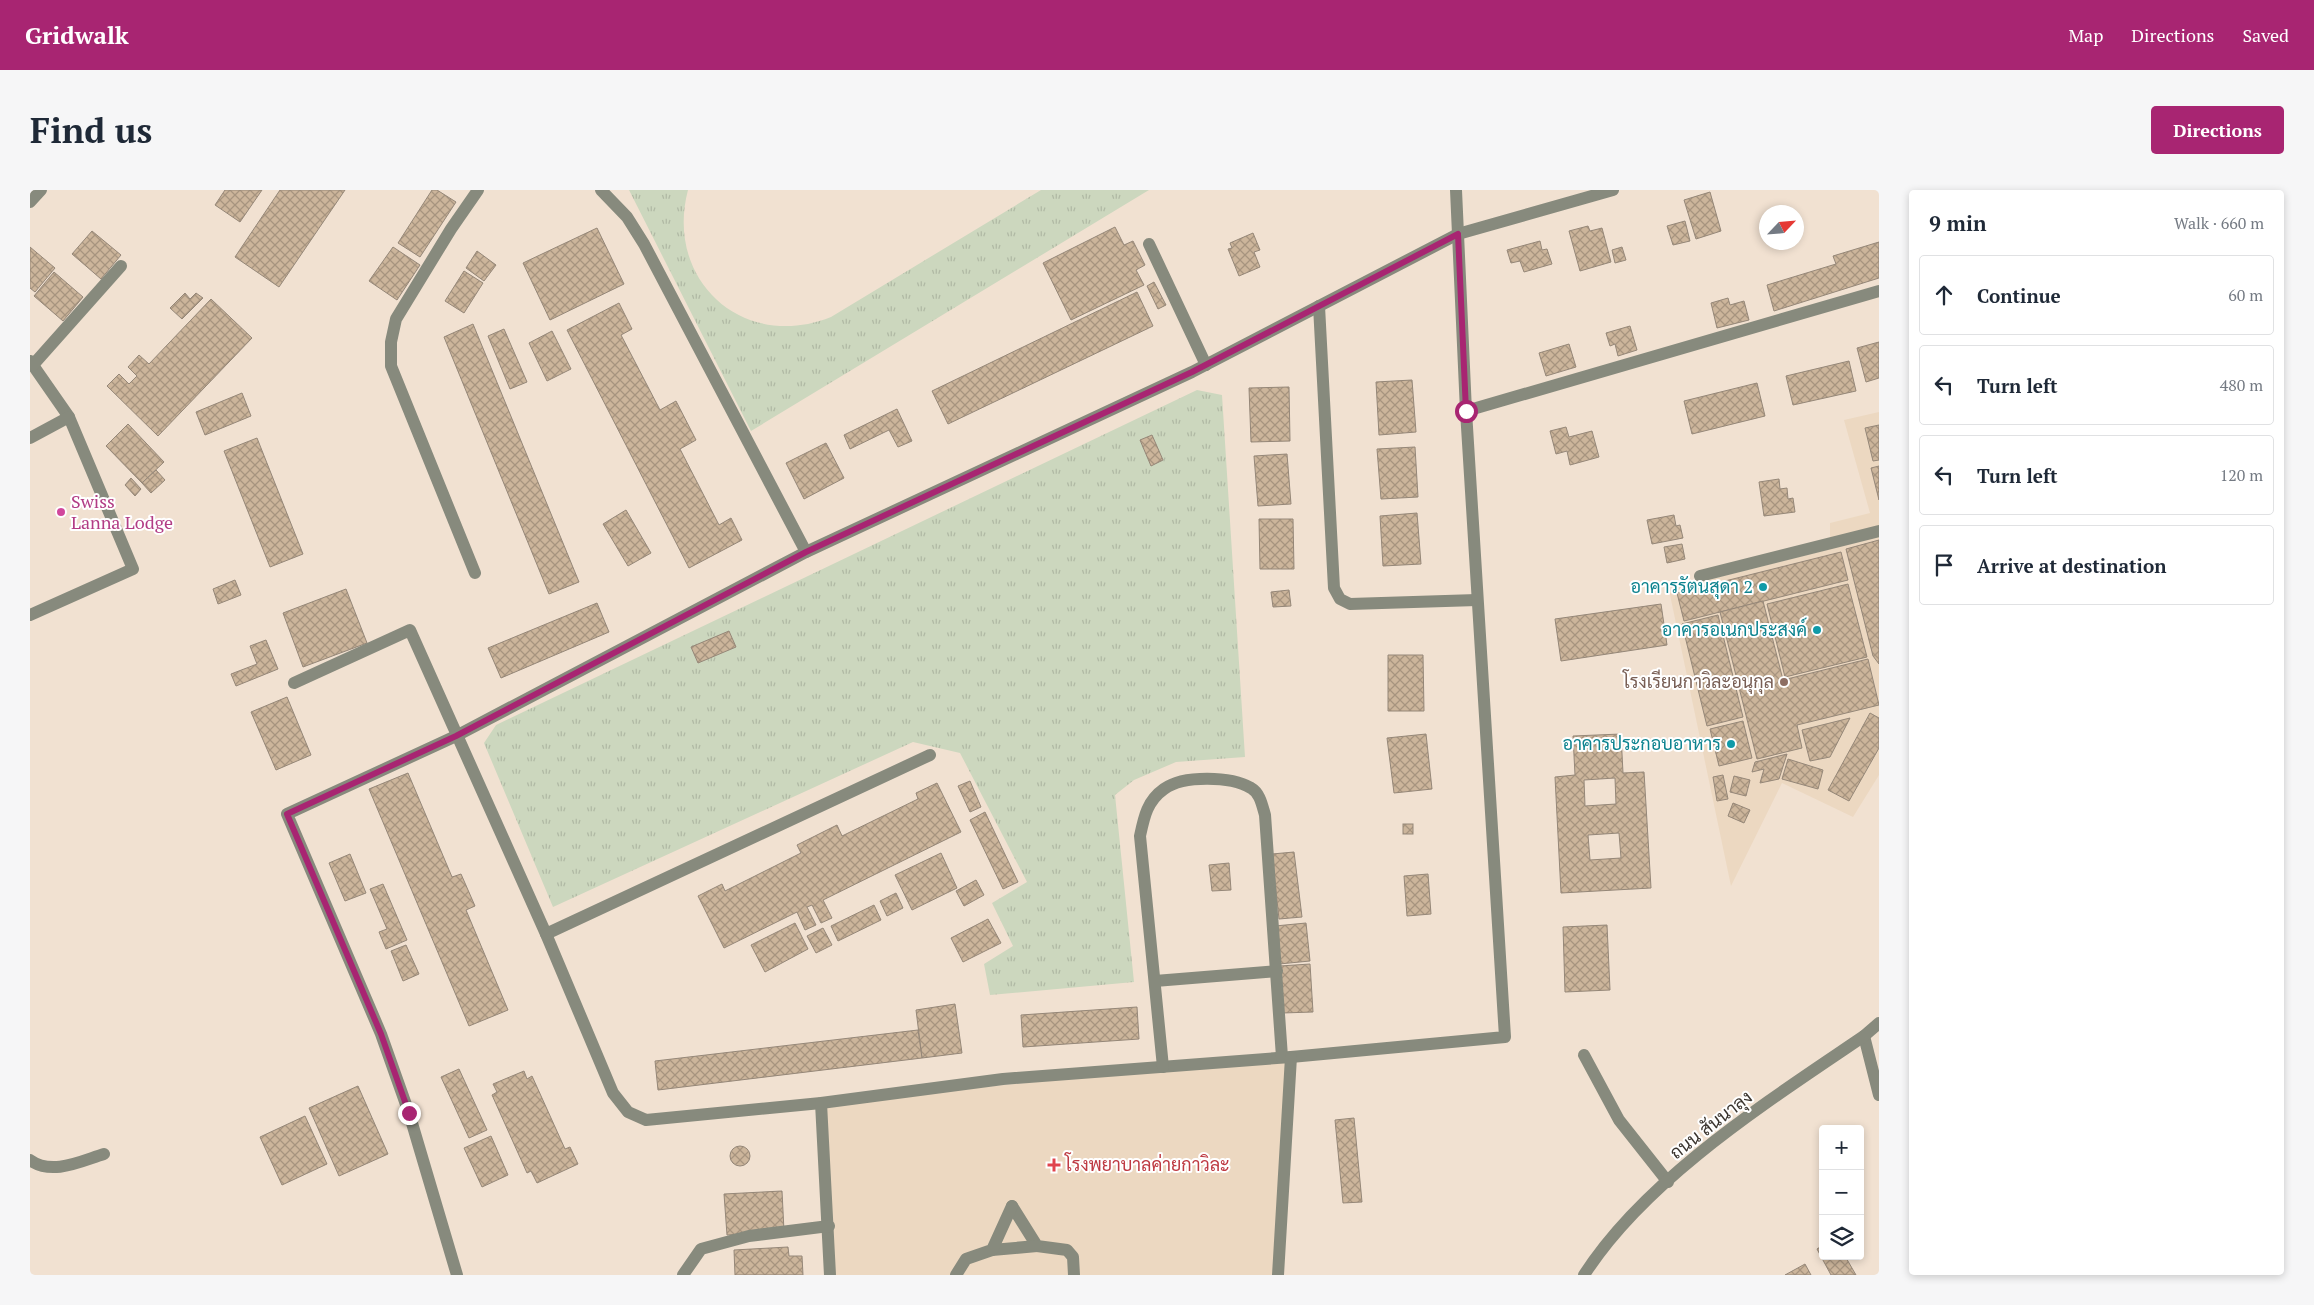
<!DOCTYPE html>
<html lang="en">
<head>
<meta charset="utf-8">
<style>
  body { margin:0; font-family:"PT Serif",Sarabun,serif; background:#f6f6f7; color:#1f2937 }
  .controls { position:absolute; right:15px; bottom:15px; display:grid; overflow:hidden; border-radius:5px; box-shadow:0 2px 8px #0003 }
  .controls button { width:45px; height:45px; display:grid; place-items:center; padding:0; border:0; border-bottom:1px solid #e0e1e3; background:#fff; color:#1f2937; font:25px sans-serif }
  .compass { position:absolute; left:1729px; top:15px; width:45px; height:45px; border-radius:50%; background:#fff; box-shadow:0 2px 8px #0003; rotate:64deg }
  .stop { position:absolute; width:15px; height:15px; margin:-11px; border:4px solid #a82572; border-radius:50%; background:#fff }
  .stop.end { background:#a82572; border-color:#fff; box-shadow:0 1px 5px #0008 }
  .list { margin:0; padding:0; list-style:none }
  h2 { display:flex; justify-content:space-between; align-items:center; height:65px; margin:0; padding:0 20px; font-size:21px }
  h2 small { font-size:16px; font-weight:400; color:#747a83 }
  .list li { display:grid; grid-template-columns:32px 1fr auto; gap:15px; align-items:center; box-sizing:border-box; height:80px; margin:0 10px 10px; padding:0 10px; border:1px solid #e0e1e3; border-radius:5px }
  .list b { display:block; font-size:19px; white-space:nowrap }
  .list em { font-size:16px; font-style:normal; color:#747a83 }
  .icon { flex:none; width:28px; height:28px; fill:none; stroke:currentColor; stroke-width:2; stroke-linecap:round; stroke-linejoin:round }
  .map { position:relative; flex:none; width:1849px; height:1085px; overflow:hidden; border-radius:5px }
  header { display:flex; align-items:center; gap:30px; box-sizing:border-box; height:70px; padding:0 25px; background:#a82572; color:#fff }
  header strong { font-size:24px }
  nav { display:flex; gap:28px; margin-inline-start:auto; font-size:18px }
  .intro { display:flex; align-items:center; justify-content:space-between; box-sizing:border-box; height:120px; padding:0 30px }
  h1 { margin:0; font-size:35px }
  .button { padding:12px 22px; border-radius:5px; background:#a82572; color:#fff; font-size:18px; font-weight:700 }
  main { display:flex; gap:30px; padding:0 30px }
  aside { flex:1; background:#fff; border-radius:5px; box-shadow:0 2px 8px #0003 }
  .map>svg:first-child { display:block }
</style>
</head>
<body>
<header>
<strong>Gridwalk</strong>
<nav><a>Map</a><a>Directions</a><a>Saved</a></nav>
</header>
<div class="intro"><h1>Find us</h1><a class="button">Directions</a></div>
<main>
<div class="map">
<svg width="1849" height="1085" viewBox="0 0 1849 1085">
  <defs>
    <pattern id="grass-tufts" width="24" height="20" patternUnits="userSpaceOnUse" patternTransform="scale(1.25)"><rect width="24" height="20" fill="#ccd7be"/><path d="M3 7l-1-3M5 7V3M7 7l1-3M15 17l-1-3M17 17v-4M19 17l1-3" fill="none" stroke="#b0b9a4"/></pattern>
    <pattern id="building-cross-hatch" width="8" height="8" patternUnits="userSpaceOnUse" patternTransform="scale(1.25)"><rect width="8" height="8" fill="#ccb59b"/><path d="M0 0l8 8M0 8l8-8" fill="none" stroke="#a7947f"/></pattern>
  </defs>
  <rect width="100%" height="100%" fill="#f1e1d1"/>
  <g fill="#ecd8c1">
    <polygon points="1849,222 1849,585 1823,627 1752,593 1701,696 1639,400 1800,359 1800,333 1840,323 1814,230"/>
    <polygon points="1261,867 1245,1085 802,1085 791,913"/>
  </g>
  <g fill="url(#grass-tufts)">
    <path d="M599,0h59c-24,91 56,162 143,127l210,-127h108l-398,241z"/>
    <polygon points="1167,200 1192,205 1215,567 1146,572 1104,590 1085,605 1104,792 960,805 954,774 983,756 962,713 997,692 930,563 883,552 523,717 454,553 466,535"/>
  </g>
  <g fill="url(#building-cross-hatch)" stroke="#958778" fill-rule="evenodd">
    <polygon points="195,0 232,0 210,32 185,15"/>
    <polygon points="250,0 315,0 249,97 205,67"/>
    <polygon points="402,0 407,0 426,12 390,67 368,53"/>
    <polygon points="1680,2 1691,41 1666,49 1654,10"/>
    <polygon points="1655,31 1660,51 1643,55 1637,36"/>
    <polygon points="1558,36 1560,41 1572,38 1581,72 1550,81 1539,41"/>
    <polygon points="1085,37 1094,55 1103,51 1115,75 1106,80 1114,95 1041,130 1013,73"/>
    <polygon points="567,38 594,94 520,130 493,73"/>
    <polygon points="62,41 91,65 71,89 42,64"/>
    <polygon points="1223,43 1230,60 1224,62 1230,77 1209,86 1198,59 1202,58 1200,53"/>
    <polygon points="1510,51 1512,60 1517,59 1522,74 1494,82 1490,71 1481,73 1477,60"/>
    <polygon points="1849,52 1849,88 1744,121 1737,95 1806,74 1803,66"/>
    <polygon points="0,57 25,78 5,102 0,98"/>
    <polygon points="363,57 390,75 367,110 339,91"/>
    <polygon points="1592,57 1596,70 1585,73 1582,60"/>
    <polygon points="447,61 466,75 454,91 436,78"/>
    <polygon points="434,81 453,93 434,123 415,111"/>
    <polygon points="24,82 53,107 33,131 4,106"/>
    <polygon points="1124,92 1136,115 1128,119 1117,96"/>
    <polygon points="1107,102 1123,136 918,234 902,201"/>
    <polygon points="155,103 160,109 166,103 173,108 152,129 140,118"/>
    <polygon points="1698,108 1700,115 1714,111 1719,130 1687,138 1681,113"/>
    <polygon points="181,109 222,148 128,246 77,196 89,184 99,194 107,186 98,177 109,165 119,174"/>
    <polygon points="589,113 602,139 591,145 630,220 646,211 666,250 650,259 689,335 701,328 712,350 659,378 537,140"/>
    <polygon points="443,134 549,392 519,404 414,147"/>
    <polygon points="1600,136 1607,160 1588,166 1585,154 1580,156 1576,143"/>
    <polygon points="474,139 497,192 480,199 458,146"/>
    <polygon points="522,141 541,179 517,191 499,153"/>
    <polygon points="1849,152 1849,188 1836,192 1827,158"/>
    <polygon points="1539,154 1546,177 1516,186 1509,163"/>
    <polygon points="1819,171 1826,201 1763,215 1756,186"/>
    <polygon points="1382,190 1386,242 1349,245 1346,192"/>
    <polygon points="1727,193 1735,226 1662,244 1654,211"/>
    <polygon points="1259,197 1260,251 1221,252 1219,198"/>
    <polygon points="212,203 221,226 175,245 166,222"/>
    <polygon points="867,219 882,251 868,257 859,240 820,259 814,245"/>
    <polygon points="98,234 134,272 112,293 76,256"/>
    <polygon points="1849,235 1849,270 1843,271 1835,238"/>
    <polygon points="1536,237 1539,247 1562,241 1569,267 1540,275 1537,261 1526,264 1520,241"/>
    <polygon points="1122,245 1133,270 1121,276 1110,250"/>
    <polygon points="227,248 273,364 240,377 194,261"/>
    <polygon points="796,253 814,288 774,309 756,273"/>
    <polygon points="1385,257 1388,307 1351,309 1347,259"/>
    <polygon points="1257,264 1261,314 1228,316 1224,266"/>
    <polygon points="1849,276 1849,310 1841,278"/>
    <polygon points="126,280 135,290 121,303 112,293"/>
    <polygon points="101,288 111,299 105,306 95,295"/>
    <polygon points="1749,289 1750,299 1757,298 1758,309 1763,308 1765,322 1734,326 1729,292"/>
    <polygon points="596,320 621,363 598,376 573,334"/>
    <polygon points="1387,323 1391,374 1353,376 1350,326"/>
    <polygon points="1644,325 1646,336 1650,335 1653,348 1622,354 1617,330"/>
    <polygon points="1229,329 1263,329 1264,379 1230,379"/>
    <polygon points="1849,350 1849,474 1843,466 1816,359"/>
    <polygon points="1652,354 1655,369 1637,373 1634,357"/>
    <polygon points="1811,362 1818,390 1654,431 1647,403"/>
    <polygon points="205,390 211,405 188,414 183,399"/>
    <polygon points="1818,394 1837,467 1755,487 1737,414"/>
    <polygon points="316,399 337,453 273,477 253,423"/>
    <polygon points="1259,400 1261,416 1243,417 1241,402"/>
    <polygon points="1733,411 1753,490 1838,469 1849,515 1767,535 1772,558 1727,569 1690,422"/>
    <polygon points="567,413 579,442 471,488 458,458"/>
    <polygon points="1631,414 1637,455 1531,471 1525,429"/>
    <polygon points="1688,425 1713,527 1677,536 1652,434"/>
    <polygon points="699,441 706,457 668,473 661,457"/>
    <polygon points="236,450 248,479 206,496 201,484 227,474 220,456"/>
    <polygon points="1358,465 1393,465 1394,521 1358,521"/>
    <polygon points="257,507 281,565 246,580 221,522"/>
    <polygon points="1840,523 1849,528 1849,558 1819,611 1798,600"/>
    <polygon points="1820,528 1800,567 1780,571 1772,540"/>
    <polygon points="1713,531 1722,568 1689,576 1680,539"/>
    <polygon points="1396,544 1402,599 1364,603 1357,548"/>
    <path d="M1591,544l2,39 21,-1 7,116 -90,5 -6,-116 20,-2 -2,-39zM1585,588l1,26 -31,2 -1,-26zM1589,643l2,25 -31,2 -2,-25z"/>
    <polygon points="1757,564 1749,589 1730,593 1734,579 1722,582 1725,572"/>
    <polygon points="1758,569 1793,580 1788,599 1752,589"/>
    <polygon points="378,583 422,687 431,684 445,716 436,720 478,820 439,836 339,599"/>
    <polygon points="1693,585 1698,609 1687,611 1683,587"/>
    <polygon points="1704,586 1720,590 1716,606 1700,602"/>
    <polygon points="940,591 951,617 940,622 928,596"/>
    <polygon points="907,593 931,642 793,710 802,728 791,733 782,715 777,717 786,735 775,740 767,722 694,758 668,706 692,694 695,701 771,663 767,655 807,635 812,646 888,609 886,603"/>
    <polygon points="1703,613 1720,620 1714,633 1698,626"/>
    <polygon points="955,622 988,692 973,699 940,630"/>
    <rect x="1373" y="634" width="10" height="10"/>
    <polygon points="1264,662 1272,727 1249,729 1242,664"/>
    <polygon points="911,663 927,698 882,720 865,685"/>
    <polygon points="320,664 336,703 315,711 299,673"/>
    <polygon points="1199,673 1201,700 1182,701 1179,675"/>
    <polygon points="1398,684 1401,724 1377,726 1374,686"/>
    <polygon points="946,690 954,705 934,716 926,701"/>
    <polygon points="353,694 377,750 356,759 349,742 357,739 340,699"/>
    <polygon points="866,703 873,718 857,726 850,711"/>
    <polygon points="844,715 851,730 808,751 801,736"/>
    <polygon points="958,729 971,753 933,772 921,748"/>
    <polygon points="765,733 778,759 735,782 721,755"/>
    <polygon points="1276,733 1280,771 1249,774 1245,736"/>
    <polygon points="1577,735 1580,800 1535,802 1533,737"/>
    <polygon points="793,738 802,755 786,763 777,746"/>
    <polygon points="376,755 389,784 373,791 361,761"/>
    <polygon points="1280,774 1283,822 1252,823 1250,776"/>
    <polygon points="925,814 932,863 892,868 886,820"/>
    <polygon points="1107,817 1109,849 993,857 991,825"/>
    <polygon points="888,840 892,868 628,900 625,871"/>
    <polygon points="429,879 457,940 439,948 411,887"/>
    <polygon points="494,881 497,889 502,886 535,959 540,957 548,974 507,993 501,981 497,983 462,905 467,902 463,894"/>
    <polygon points="328,896 358,964 309,986 279,918"/>
    <polygon points="275,926 297,974 252,995 230,947"/>
    <polygon points="1324,928 1332,1012 1313,1013 1305,930"/>
    <polygon points="461,946 478,985 452,997 434,958"/>
    <circle cx="710" cy="966" r="10"/>
    <polygon points="752,1001 754,1041 697,1045 694,1004"/>
    <polygon points="1793,1055 1793,1066 1815,1066 1826,1085 1801,1085 1787,1059"/>
    <polygon points="758,1057 759,1066 772,1066 773,1085 705,1085 704,1060"/>
    <polygon points="1775,1074 1781,1085 1755,1085"/>
  </g>
  <g fill="none" stroke-linecap="round" stroke-linejoin="round">
    <g stroke="#878a7d" stroke-width="12">
      <polyline points="571,0 597,27 614,54 776,362"/>
      <polyline points="0,12 11,0"/>
      <polyline points="1119,54 1176,175"/>
      <polyline points="1289,116 1304,398 1310,409 1320,414 1447,410"/>
      <polyline points="0,171 39,227 103,379 0,425"/>
      <polyline points="3,175 91,76"/>
      <polyline points="1436,221 1849,101"/>
      <polyline points="0,248 39,227"/>
      <polyline points="445,383 361,176 361,152 366,129 421,39 448,0"/>
      <polyline points="1670,386 1849,341"/>
      <polyline points="264,493 380,440 516,744 583,903 598,922 616,930 791,913 973,889 1261,867 1475,847 1436,221 1426,0"/>
      <polyline points="516,744 900,565"/>
      <polyline points="1125,791 1247,781"/>
      <polyline points="1834,846 1849,905"/>
      <polyline points="1554,865 1589,930 1638,992"/>
      <path d="M1133,877l-23,-231c4,-19 7,-35 24,-47 19,-14 67,-13 87,-1 9,5 11,17 14,27l17,242"/>
      <polyline points="791,913 800,1085"/>
      <path d="M0,970c22,16 51,1 74,-6"/>
      <polyline points="982,1016 1007,1056 1037,1060 1043,1067 1044,1085"/>
      <polyline points="962,1060 1007,1056"/>
      <polyline points="427,1085 379,923 351,844 257,624 426,546 776,362 1162,182 1428,44 1583,0"/>
      <polyline points="653,1085 671,1059 719,1046 799,1036"/>
      <polyline points="926,1085 936,1069 962,1060 982,1016"/>
      <polyline points="1248,1085 1261,867"/>
      <path d="M1554,1085c62,-97 186,-175 280,-239l15,-13"/>
    </g>
  </g>
  <g fill="none" stroke-linecap="round" stroke-linejoin="round">
    <polyline stroke="#a82572" stroke-width="6" points="379,923 351,844 257,624 426,546 776,362 1162,182 1428,44 1436,221"/>
  </g>
  <circle fill="#d1479c" stroke="#fff" stroke-width="2" cx="31" cy="322" r="5"/>
  <g fill="#0f9aa8" stroke="#fff" stroke-width="2">
    <circle cx="1733" cy="397" r="5"/>
    <circle cx="1787" cy="440" r="5"/>
    <circle cx="1701" cy="554" r="5"/>
  </g>
  <circle fill="#8d6e63" stroke="#fff" stroke-width="2" cx="1754" cy="492" r="5"/>
  <path fill="#e0444e" stroke="#fff" stroke-width="2" d="M1021.5 967.5h5v5h5v5h-5v5h-5v-5h-5v-5h5z"/>
  <g text-anchor="middle" stroke-width="4" stroke-linejoin="round" paint-order="stroke">
    <g font-size="18" fill="#b23c85" stroke="#fff" text-anchor="start">
      <text x="41" y="318">Swiss<tspan x="41" dy="21">Lanna Lodge</tspan></text>
    </g>
    <g font-size="18" fill="#0d838f" stroke="#fff" text-anchor="end">
      <text x="1723" y="403">อาคารรัตนสุดา 2</text>
      <text x="1777" y="446">อาคารอเนกประสงค์</text>
      <text x="1691" y="560">อาคารประกอบอาหาร</text>
    </g>
    <g font-size="18" fill="#785e54" stroke="#fff" text-anchor="end">
      <text x="1744" y="498">โรงเรียนกาวิละอนุกุล</text>
    </g>
    <g font-size="18" fill="#3a342e" stroke="#fff">
      <text transform="translate(1681 935) rotate(-38)" y="6">ถนน สันนาลุง</text>
    </g>
    <g font-size="18" fill="#be3a42" stroke="#fff" text-anchor="start">
      <text x="1035" y="981">โรงพยาบาลค่ายกาวิละ</text>
    </g>
  </g>
</svg>
<div class="controls">
<button>+</button>
<button>−</button>
<button><svg class="icon" aria-label="layers" viewBox="0 0 24 24"><path d="M12 4l9 5-9 5-9-5zM3 14l9 5 9-5"/></svg></button>
</div>
<svg class="compass" viewBox="-18 -18 36 36"><path d="M0-13l5 13h-10z" fill="#e53935"/><path d="M0 13l5-13h-10z" fill="#747a83"/></svg>
<div class="stop" style="left:1436px;top:221px"></div>
<div class="stop end" style="left:379px;top:923px"></div>
</div>
<aside>
<h2>9 min<small>Walk · 660 m</small></h2>
<ul class="list">
<li><svg class="icon" aria-label="ahead" viewBox="0 0 24 24"><path d="M12 20V5M6 11l6-6 6 6"/></svg><div><b>Continue</b></div><em>60 m</em></li>
<li><svg class="icon" aria-label="left" viewBox="0 0 24 24"><path d="M17 20v-9H6M10 6l-5 5 5 5"/></svg><div><b>Turn left</b></div><em>480 m</em></li>
<li><svg class="icon" aria-label="left" viewBox="0 0 24 24"><path d="M17 20v-9H6M10 6l-5 5 5 5"/></svg><div><b>Turn left</b></div><em>120 m</em></li>
<li><svg class="icon" aria-label="arrive" viewBox="0 0 24 24"><path d="M6 21V4h12l-3 4 3 4H6"/></svg><div><b>Arrive at destination</b></div></li>
</ul>
</aside>
</main>
</body>
</html>
